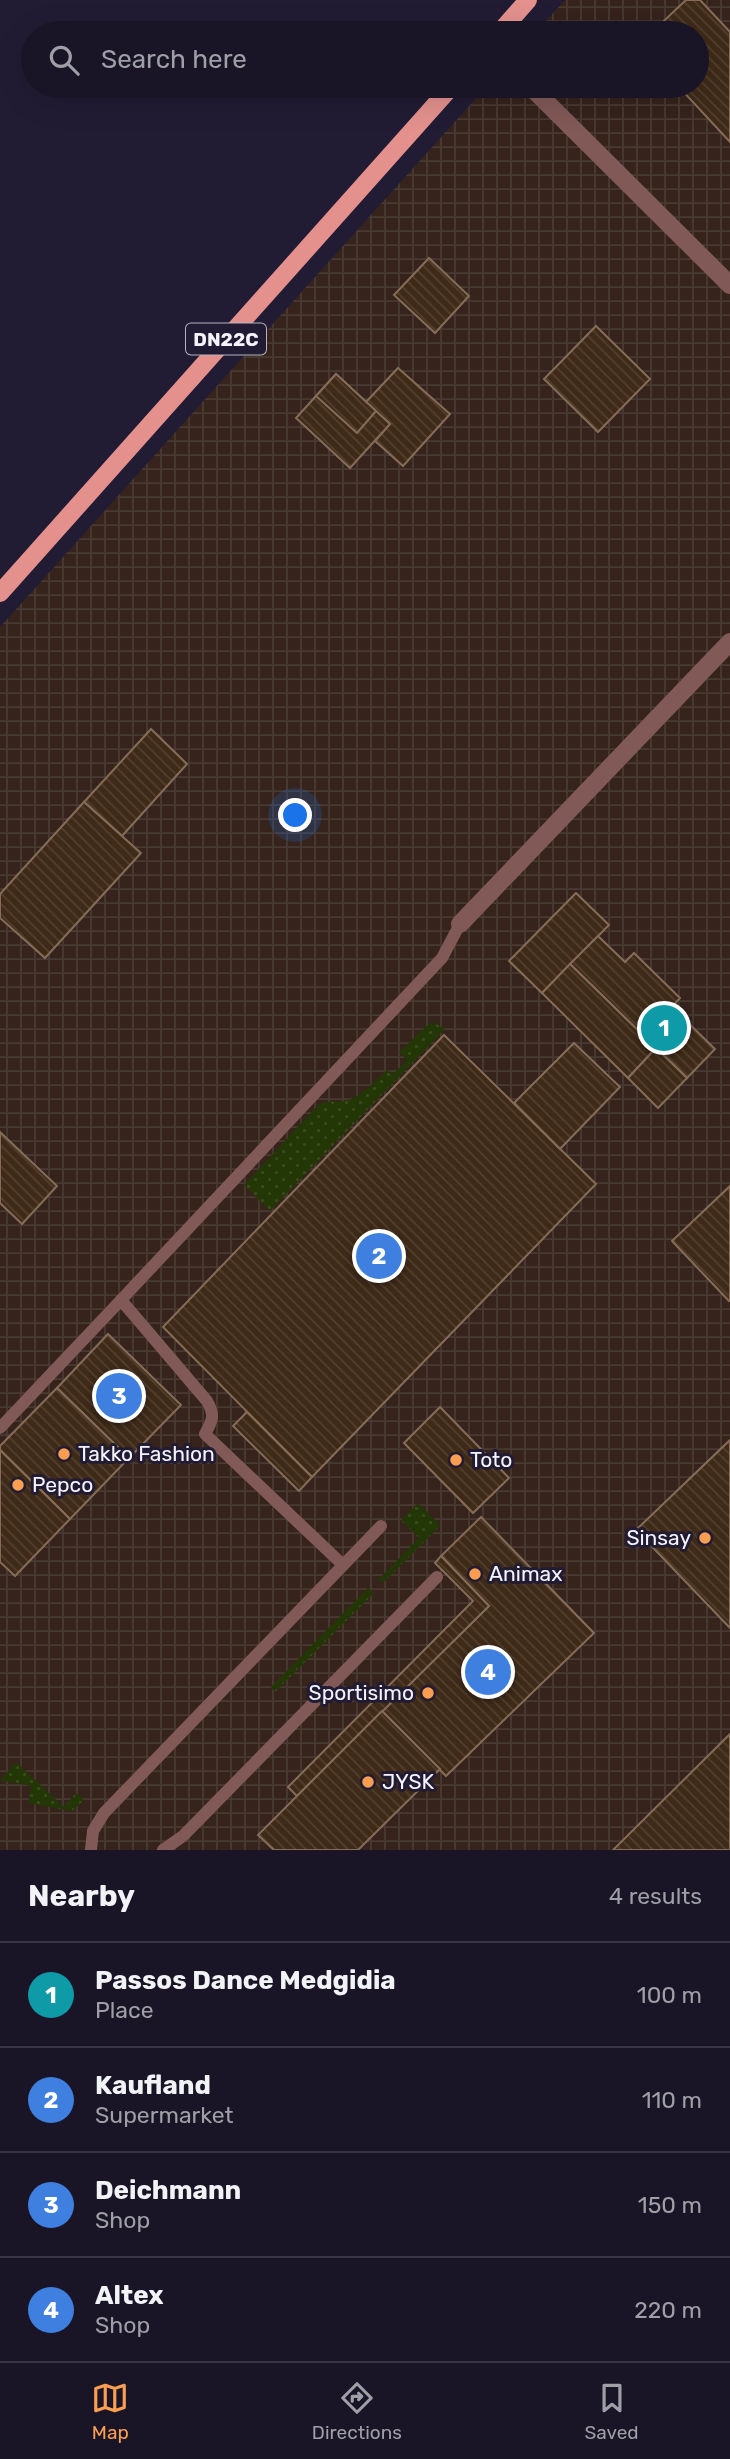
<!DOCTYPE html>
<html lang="en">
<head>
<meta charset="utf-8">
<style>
  body { margin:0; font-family:Rubik,sans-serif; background:#221e2e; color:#f1f3f6 }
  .you { position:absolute; left:296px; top:816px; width:24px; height:24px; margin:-18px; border:5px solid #fff; border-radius:50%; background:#1a73e8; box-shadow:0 0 0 10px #1a73e833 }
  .badge { display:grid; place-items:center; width:46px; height:46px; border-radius:50%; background:#fc9e52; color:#fff; font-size:23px; font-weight:700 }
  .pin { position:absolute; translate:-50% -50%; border:4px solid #fff; box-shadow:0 2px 7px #0006 }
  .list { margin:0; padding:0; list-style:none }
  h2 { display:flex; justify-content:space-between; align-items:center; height:91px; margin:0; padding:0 28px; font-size:30px }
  h2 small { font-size:23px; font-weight:400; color:#9f9fa7 }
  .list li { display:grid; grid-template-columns:46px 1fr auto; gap:21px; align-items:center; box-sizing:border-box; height:105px; padding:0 28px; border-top:2px solid #373443 }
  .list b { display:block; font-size:26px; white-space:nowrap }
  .list p { margin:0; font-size:23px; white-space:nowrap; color:#9f9fa7 }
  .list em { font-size:23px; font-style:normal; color:#9f9fa7 }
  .icon { flex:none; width:38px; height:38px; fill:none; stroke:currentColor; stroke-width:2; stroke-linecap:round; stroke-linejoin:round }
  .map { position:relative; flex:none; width:730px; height:1850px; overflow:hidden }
  .search { position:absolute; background:#191526; box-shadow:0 7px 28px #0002; left:21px; right:21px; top:21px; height:77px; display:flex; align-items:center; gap:18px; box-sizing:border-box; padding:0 24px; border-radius:38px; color:#9f9fa7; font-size:26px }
  .sheet { height:511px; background:#191526 }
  nav { display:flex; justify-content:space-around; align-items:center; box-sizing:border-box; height:98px; border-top:2px solid #373443; background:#191526; font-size:19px; color:#9f9fa7 }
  nav a { display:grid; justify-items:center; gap:4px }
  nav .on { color:#fc9e52 }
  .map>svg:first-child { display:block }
</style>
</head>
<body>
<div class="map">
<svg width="730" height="1850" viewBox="0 0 730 1850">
  <defs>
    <pattern id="industrial-grid" width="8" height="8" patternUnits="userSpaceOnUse" patternTransform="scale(1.75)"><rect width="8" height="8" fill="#35231c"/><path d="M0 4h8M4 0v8" fill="none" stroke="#493933"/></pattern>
    <pattern id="grass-dots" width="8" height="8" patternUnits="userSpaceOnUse" patternTransform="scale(1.75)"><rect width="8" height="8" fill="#233605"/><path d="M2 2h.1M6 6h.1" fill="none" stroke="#394a1e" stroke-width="1.8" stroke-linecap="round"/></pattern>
    <pattern id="building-back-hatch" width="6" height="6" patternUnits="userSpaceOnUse" patternTransform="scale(1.75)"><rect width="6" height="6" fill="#3f2a18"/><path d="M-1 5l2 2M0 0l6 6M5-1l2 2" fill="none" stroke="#523f2f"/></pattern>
  </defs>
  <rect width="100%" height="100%" fill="#211c33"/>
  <polygon fill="url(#industrial-grid)" points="565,0 730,0 730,1850 0,1850 0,627 487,86 697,86 697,33 535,33"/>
  <g fill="url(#grass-dots)">
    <path d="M430,1023h5l10,6 -175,182 -26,-26 73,-79c10,-7 18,-3 28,-5 16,-4 30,-20 42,-31l6,4 14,-14 -8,-8z"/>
    <polygon points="418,1503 438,1523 439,1527 383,1583 379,1579 419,1538 401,1520"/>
    <polygon points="368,1588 374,1593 275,1692 271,1687"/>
    <polygon points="16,1762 64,1807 76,1793 84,1800 72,1811 28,1803 31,1786 0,1780"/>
  </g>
  <g fill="url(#building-back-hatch)" stroke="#856c58" stroke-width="2">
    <polygon points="686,0 700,0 730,32 730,142 678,86 697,86 697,33 651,33"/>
    <polygon points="429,258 469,296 435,333 394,295"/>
    <polygon points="596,326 650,379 598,432 544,379"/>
    <polygon points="398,368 450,414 403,466 375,441 390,424 366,402"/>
    <polygon points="336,374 390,424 350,468 296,418"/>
    <polygon points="336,374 376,411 357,433 316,396"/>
    <polygon points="151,729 187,764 122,836 84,802"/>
    <polygon points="84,802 141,853 45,958 0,918 0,894"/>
    <polygon points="576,893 609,925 542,993 509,961"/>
    <polygon points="598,936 625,962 634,953 680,998 672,1007 715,1049 687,1078 570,964"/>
    <polygon points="570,964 656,1048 628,1078 542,993"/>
    <polygon points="444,1035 596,1184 312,1477 163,1327"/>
    <polygon points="574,1043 620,1087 560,1149 514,1103"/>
    <polygon points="656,1048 687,1078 658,1108 628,1078"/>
    <polygon points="0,1132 57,1186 22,1224 0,1203"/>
    <polygon points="730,1186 730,1300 729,1301 672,1241"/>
    <polygon points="108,1334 181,1405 129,1458 57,1388"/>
    <polygon points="57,1388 129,1458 70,1519 0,1450 0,1446"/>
    <polygon points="440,1407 509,1478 473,1513 404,1443"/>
    <polygon points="247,1412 312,1477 299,1491 233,1426"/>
    <polygon points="730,1440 730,1628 636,1530"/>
    <polygon points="0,1450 70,1519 15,1576 0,1562"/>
    <polygon points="481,1517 594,1633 446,1776 382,1711 489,1606 441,1556"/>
    <polygon points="441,1556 489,1606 297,1796 288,1787 473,1601 435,1563"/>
    <polygon points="382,1711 440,1769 358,1850 274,1850 258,1835"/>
    <polygon points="730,1734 730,1850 613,1850"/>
  </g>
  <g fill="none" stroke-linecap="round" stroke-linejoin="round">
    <g stroke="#815957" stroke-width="12">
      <polyline points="0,1428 121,1300"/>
      <path d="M343,1565l-138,-131c8,-14 10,-19 2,-33l-86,-101 321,-342 18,-34"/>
      <polyline points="91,1850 93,1831 104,1813 381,1526"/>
      <polyline points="163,1850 183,1836 437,1577"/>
    </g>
    <g stroke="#815957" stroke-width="18">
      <polyline points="530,86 730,285"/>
      <polyline points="460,924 730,642"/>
    </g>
    <g stroke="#e4918e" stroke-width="18">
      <polyline points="499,33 528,0"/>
      <polyline points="0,593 452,86"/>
    </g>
  </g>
  <g fill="#fc9e52" stroke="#211c33" stroke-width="2.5">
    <circle cx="64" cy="1454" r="7"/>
    <circle cx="456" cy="1460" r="7"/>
    <circle cx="18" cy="1485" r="7"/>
    <circle cx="705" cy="1538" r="7"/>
    <circle cx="475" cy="1574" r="7"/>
    <circle cx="428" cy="1693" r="7"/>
    <circle cx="368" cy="1782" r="7"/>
  </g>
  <g text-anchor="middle" stroke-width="6" stroke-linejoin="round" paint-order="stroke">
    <rect fill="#211c33" stroke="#b5b3c0" stroke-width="2" x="186" y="323.5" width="80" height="31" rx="5"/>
    <g font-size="19" font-weight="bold" fill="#f5f4fd">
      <text x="226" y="346">DN22C</text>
    </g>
    <g font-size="21" fill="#f5f4fd" stroke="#211c33" text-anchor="start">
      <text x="78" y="1461">Takko Fashion</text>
      <text x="470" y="1467">Toto</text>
      <text x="32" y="1492">Pepco</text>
      <text x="691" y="1545" text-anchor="end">Sinsay</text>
      <text x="489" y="1581">Animax</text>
      <text x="414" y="1700" text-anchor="end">Sportisimo</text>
      <text x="382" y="1789">JYSK</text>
    </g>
  </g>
</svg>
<div class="you"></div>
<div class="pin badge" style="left:664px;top:1028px;background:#0f9aa8">1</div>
<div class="pin badge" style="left:379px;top:1256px;background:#3f7fe0">2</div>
<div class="pin badge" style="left:119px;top:1396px;background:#3f7fe0">3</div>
<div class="pin badge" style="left:488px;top:1672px;background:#3f7fe0">4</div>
<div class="search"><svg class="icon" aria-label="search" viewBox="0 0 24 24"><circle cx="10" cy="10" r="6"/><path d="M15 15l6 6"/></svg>Search here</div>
</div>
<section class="sheet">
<h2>Nearby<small>4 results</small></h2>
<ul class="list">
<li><span class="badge" style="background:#0f9aa8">1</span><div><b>Passos Dance Medgidia</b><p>Place</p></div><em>100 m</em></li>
<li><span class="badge" style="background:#3f7fe0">2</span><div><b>Kaufland</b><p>Supermarket</p></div><em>110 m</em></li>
<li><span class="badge" style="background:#3f7fe0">3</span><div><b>Deichmann</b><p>Shop</p></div><em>150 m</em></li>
<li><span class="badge" style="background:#3f7fe0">4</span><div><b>Altex</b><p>Shop</p></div><em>220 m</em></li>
</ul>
</section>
<nav>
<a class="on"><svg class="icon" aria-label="map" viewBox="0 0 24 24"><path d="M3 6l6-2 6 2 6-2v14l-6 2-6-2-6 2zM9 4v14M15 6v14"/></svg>Map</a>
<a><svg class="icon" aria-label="directions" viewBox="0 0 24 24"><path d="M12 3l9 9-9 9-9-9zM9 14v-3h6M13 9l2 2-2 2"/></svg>Directions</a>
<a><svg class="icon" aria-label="saved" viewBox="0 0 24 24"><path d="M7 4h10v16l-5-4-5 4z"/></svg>Saved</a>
</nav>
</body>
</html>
